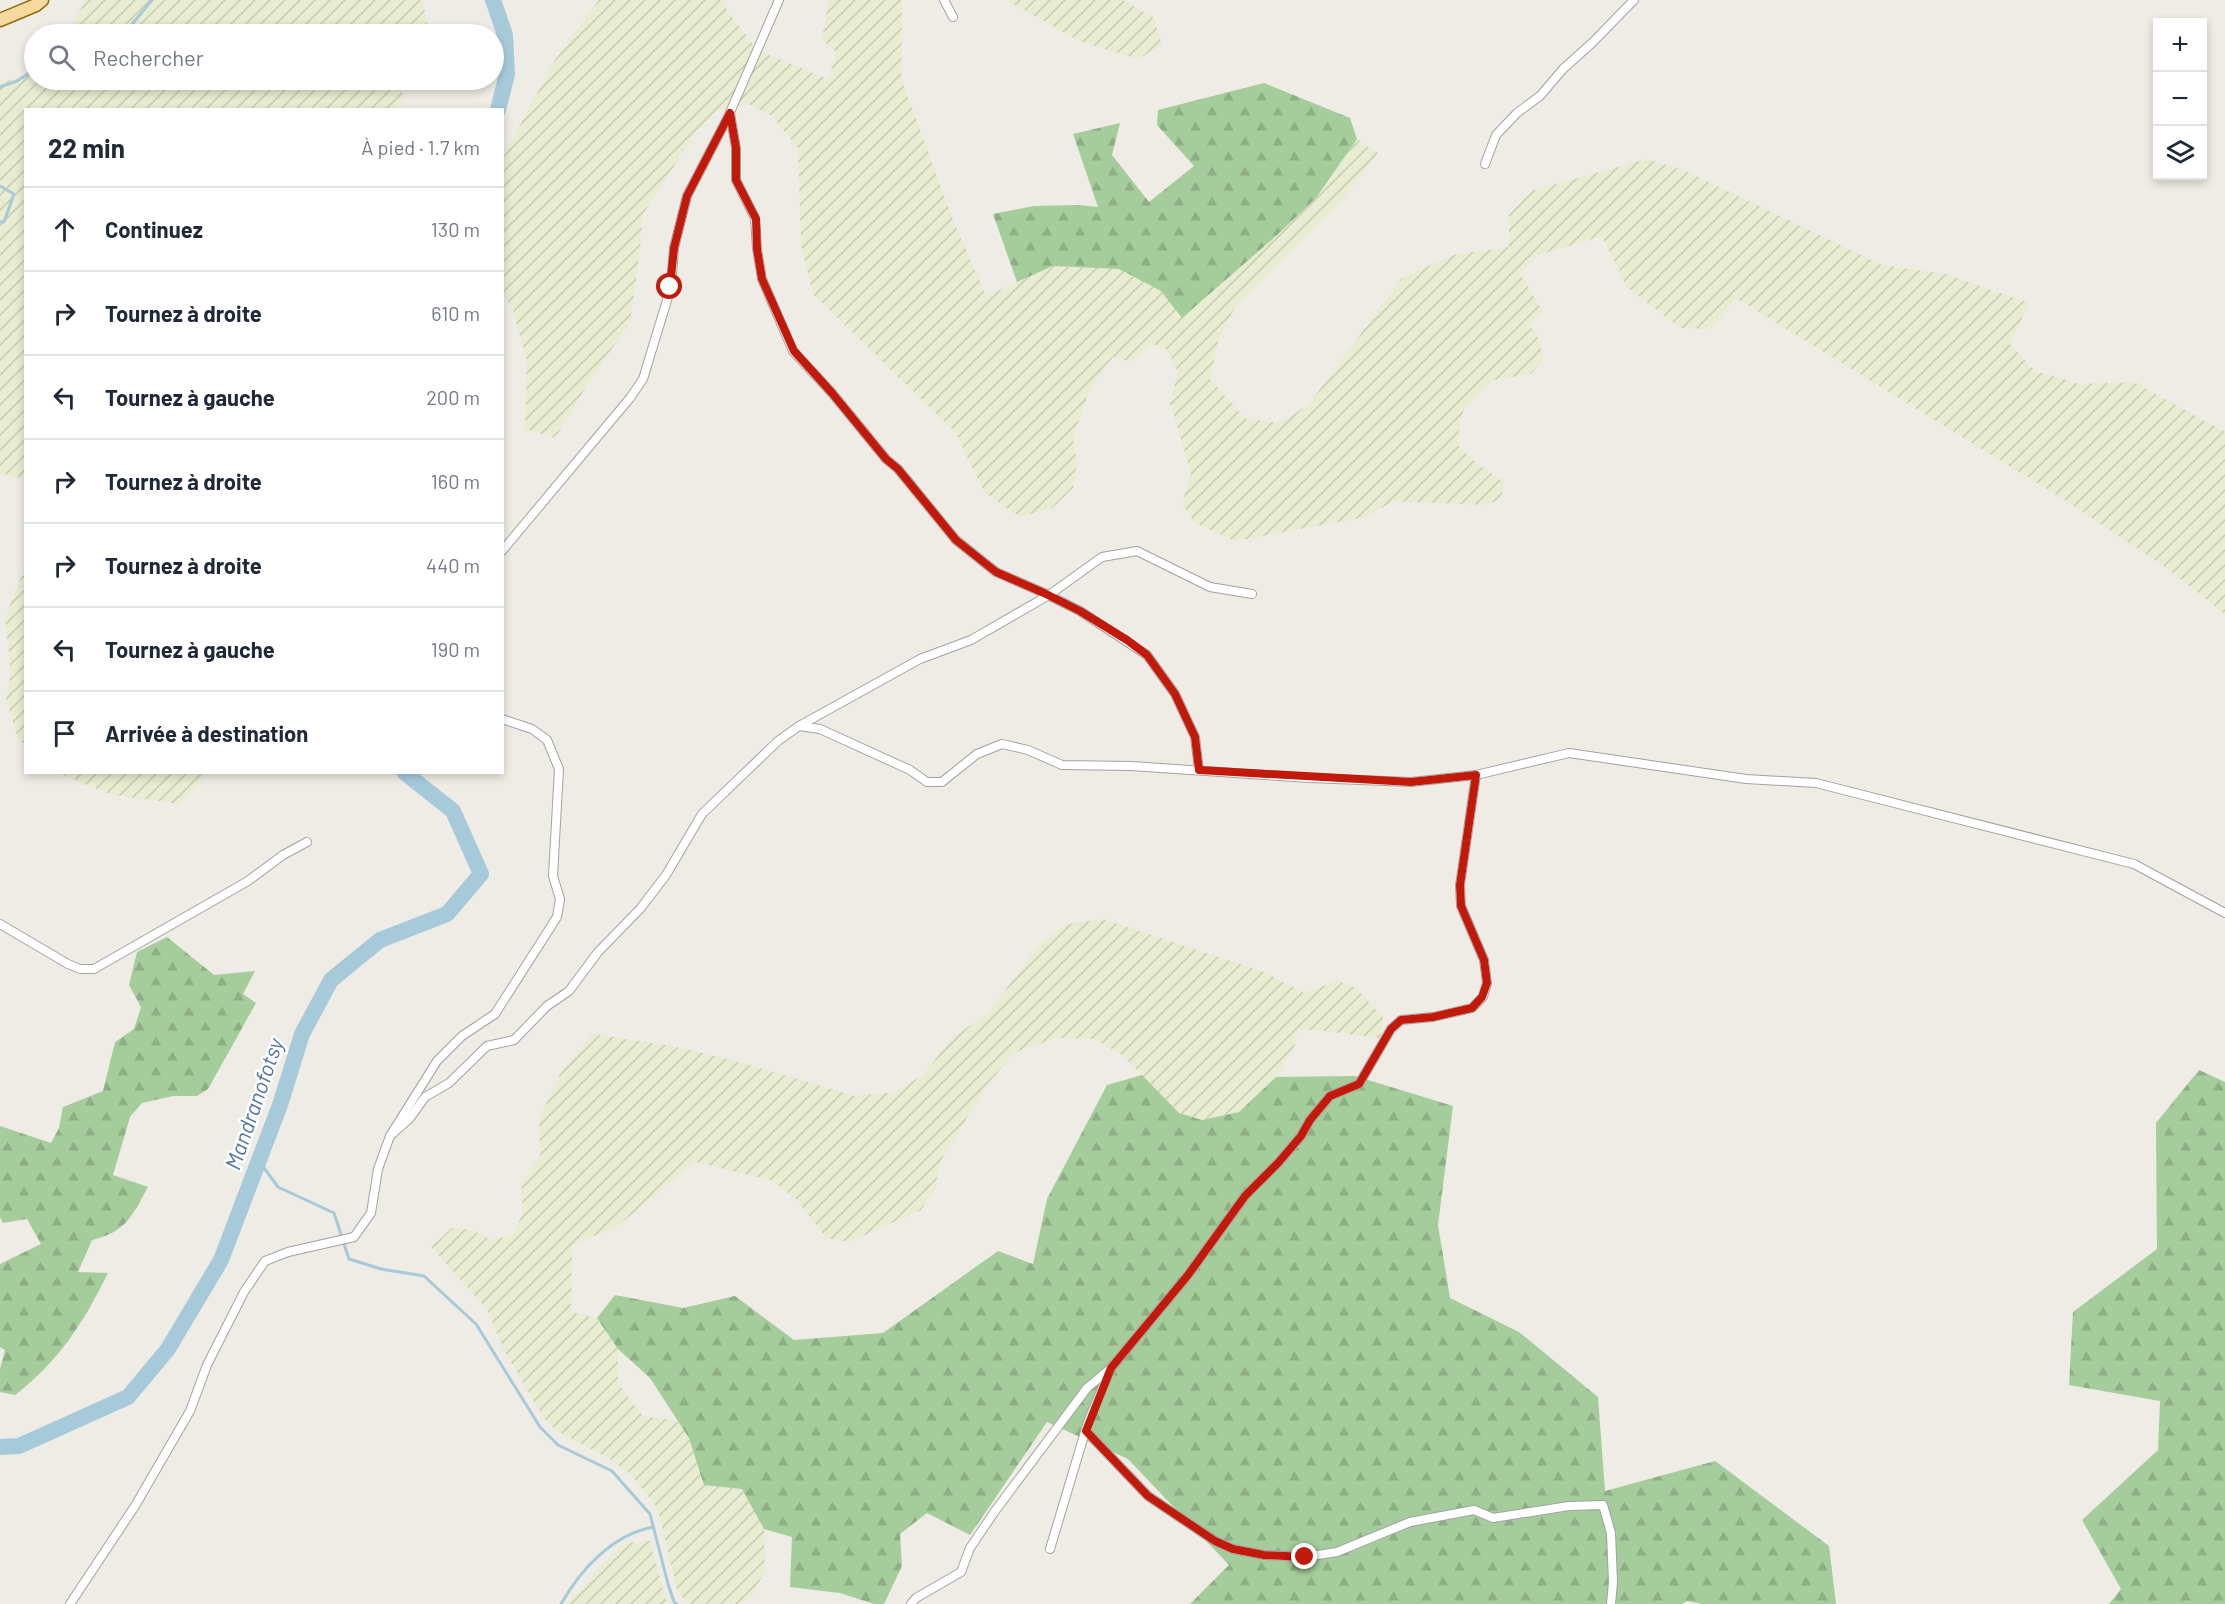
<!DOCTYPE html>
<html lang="fr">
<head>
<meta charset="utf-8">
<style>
  body { margin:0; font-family:Barlow,sans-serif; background:#f6f6f7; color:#1f2937 }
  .controls { position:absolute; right:18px; top:18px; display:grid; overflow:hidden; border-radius:0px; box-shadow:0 3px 9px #0003 }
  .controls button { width:54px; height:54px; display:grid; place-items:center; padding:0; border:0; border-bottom:2px solid #e0e1e3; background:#fff; color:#1f2937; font:30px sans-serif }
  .stop { position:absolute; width:18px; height:18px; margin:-14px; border:4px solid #c1190a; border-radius:50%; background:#fff }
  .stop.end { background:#c1190a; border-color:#fff; box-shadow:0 2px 6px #0008 }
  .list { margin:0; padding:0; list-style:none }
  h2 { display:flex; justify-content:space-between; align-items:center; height:78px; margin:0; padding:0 24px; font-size:26px }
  h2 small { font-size:20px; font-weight:400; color:#747a83 }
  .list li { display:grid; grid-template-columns:39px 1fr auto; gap:18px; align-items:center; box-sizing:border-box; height:84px; padding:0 24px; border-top:2px solid #e0e1e3 }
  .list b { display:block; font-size:22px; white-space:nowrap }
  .list em { font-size:20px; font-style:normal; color:#747a83 }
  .icon { flex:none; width:33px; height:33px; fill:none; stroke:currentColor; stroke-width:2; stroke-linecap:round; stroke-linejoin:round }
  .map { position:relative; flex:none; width:2225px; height:1604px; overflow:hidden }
  .search { position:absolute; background:#fff; box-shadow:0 3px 9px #0003; left:24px; top:24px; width:480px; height:66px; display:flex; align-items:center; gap:15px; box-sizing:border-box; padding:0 21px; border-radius:33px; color:#747a83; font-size:22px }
  .panel { position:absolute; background:#fff; box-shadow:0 3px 9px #0003; left:24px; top:108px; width:480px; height:666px; border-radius:0px }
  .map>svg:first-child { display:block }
</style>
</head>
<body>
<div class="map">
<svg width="2225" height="1604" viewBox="0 0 2225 1604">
  <defs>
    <pattern id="farmland-furrows" width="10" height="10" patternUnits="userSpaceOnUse" patternTransform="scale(1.5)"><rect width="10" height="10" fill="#e8ecd0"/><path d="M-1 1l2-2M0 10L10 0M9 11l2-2" fill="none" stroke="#c7cab2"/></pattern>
    <pattern id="forest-firs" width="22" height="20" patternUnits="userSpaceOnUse" patternTransform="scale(1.5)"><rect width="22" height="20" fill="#a5cc9b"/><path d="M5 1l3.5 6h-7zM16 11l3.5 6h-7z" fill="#8eaf85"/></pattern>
  </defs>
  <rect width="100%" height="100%" fill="#eeece4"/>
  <g fill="url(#farmland-furrows)">
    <polygon points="86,0 423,0 427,24 382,24 382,34 62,34 72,25"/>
    <polygon points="599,0 724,0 726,9 757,50 828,79 837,53 822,39 829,0 902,0 901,78 951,215 986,296 1053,266 1119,269 1161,291 1276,236 1316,198 1357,139 1378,153 1338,205 1235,308 1219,338 1210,379 1246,419 1280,423 1309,404 1402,278 1453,255 1509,247 1509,215 1531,191 1647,159 1684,170 1882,265 1946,274 2029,303 2010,344 2035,371 2080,384 2134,382 2225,432 2225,614 2168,569 2063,499 1736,298 1710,329 1680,328 1627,287 1602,236 1535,256 1520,273 1543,312 1529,326 1537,334 1544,359 1531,374 1493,380 1464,409 1459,425 1458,445 1475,462 1504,482 1501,499 1485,505 1393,501 1366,517 1235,541 1195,523 1182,504 1191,473 1170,403 1178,372 1166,349 1152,344 1132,362 1113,357 1090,388 1073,439 1077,463 1073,488 1052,508 1020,517 984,492 956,433 813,294 801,245 798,148 772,116 746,103 732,108 719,109 694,135 642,216 640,250 630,322 586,387 555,438 525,429 527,362 513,310 503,294 503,157 555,60"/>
    <polygon points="1006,0 1123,0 1154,18 1162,45 1138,59 1079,41"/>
    <polygon points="34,65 34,80 400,80 403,98 394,110 26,110 25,479 0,473 0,79 7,81 21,77"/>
    <polygon points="25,574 25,745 18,739 6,699 11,673 5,618 21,577"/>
    <polygon points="58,773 208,773 179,804 109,794"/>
    <polygon points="1103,919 1264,972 1304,993 1337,981 1356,988 1383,1017 1380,1038 1298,1028 1295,1045 1276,1077 1239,1112 1202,1120 1179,1113 1122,1055 1095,1039 1057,1038 1015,1052 987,1085 940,1162 935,1189 921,1210 849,1242 826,1238 797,1200 773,1181 695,1162 615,1228 572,1244 571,1312 597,1318 618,1349 618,1384 643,1416 677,1421 689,1438 704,1484 742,1489 764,1529 765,1571 753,1594 742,1604 688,1604 677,1589 657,1507 631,1475 609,1458 557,1431 543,1417 504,1350 487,1309 431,1247 452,1228 471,1230 492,1240 513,1235 523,1212 521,1183 540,1157 539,1119 560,1074 593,1034 673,1046 743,1063 855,1096 896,1092 924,1074 952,1038 987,1014 1042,942 1067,924"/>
    <polygon points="650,1541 667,1604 566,1604 580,1591 601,1566 626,1543"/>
  </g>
  <g fill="url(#forest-firs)">
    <polygon points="1264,83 1350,118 1357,139 1316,198 1276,236 1182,318 1161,291 1119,269 1053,266 1017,282 993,214 1034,206 1078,205 1098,207 1073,134 1120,123 1112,155 1149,202 1194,166 1157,125 1158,110"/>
    <path d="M167,937l47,38 41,-4 -12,23 13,9 -48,86 -11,7h-24l-31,7 -12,14 -17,58 35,12c-16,29 -22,45 -56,53l-14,32 30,1c-25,50 -48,87 -93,122l-15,-3v-23l5,-19 -5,-3v-83l41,-20 -14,-25 -24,4 -3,-6v-91l51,17 8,-15 4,-21 40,-16 12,-49 19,-13 7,-22 -12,-22 8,-33z"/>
    <polygon points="2199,1070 2225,1082 2225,1604 2109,1604 2121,1589 2082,1520 2158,1450 2160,1401 2069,1385 2073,1312 2157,1249 2156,1123"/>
    <polygon points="1142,1075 1179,1113 1202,1120 1239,1112 1276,1077 1355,1076 1453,1106 1438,1225 1450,1298 1519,1332 1598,1397 1605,1491 1715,1461 1829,1546 1836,1604 1702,1604 1687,1601 1682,1604 1190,1604 1229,1565 1128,1459 1047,1422 970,1535 927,1513 900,1534 902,1566 884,1604 874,1604 840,1593 790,1587 792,1537 764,1529 742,1489 704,1485 689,1438 650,1378 618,1349 597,1318 615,1295 683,1308 735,1296 794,1340 883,1333 998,1251 1033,1264 1047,1199 1107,1085"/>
  </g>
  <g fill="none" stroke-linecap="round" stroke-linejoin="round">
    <g stroke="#a6cada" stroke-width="3">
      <polyline points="124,34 152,0"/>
      <polyline points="73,80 84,84 89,80"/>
      <polyline points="0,87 17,81 34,70"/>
      <polyline points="0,186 14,194 4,222 0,222"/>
      <polyline points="259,1161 278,1187 334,1213 349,1259 381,1269 424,1276 476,1324 540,1427 558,1445 612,1471 650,1514 668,1584 674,1602 677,1604"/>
      <path d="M561,1604c20,-35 51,-69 92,-77"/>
    </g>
    <g stroke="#a6cada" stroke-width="16">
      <polyline points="493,0 505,35 507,74 498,110"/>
      <polyline points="0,1447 19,1446 128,1397 168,1349 221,1260 280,1105 302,1034 331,980 380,940 447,914 481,874 453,811 404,772"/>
    </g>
    <defs>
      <g id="minor">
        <polyline points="944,0 953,17"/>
        <polyline points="730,113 736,148 736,180 755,218 757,249 762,279 793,351 832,393 886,459 898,469 956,540 996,572 1044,593 1080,611 1147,655 1175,694 1195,737 1199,770"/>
        <polyline points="1485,164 1496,135 1517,113 1540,96 1563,69 1592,43 1634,0"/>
        <polyline points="502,551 630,398 643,379 671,287 674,248 687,196 728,117 779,0"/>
        <polyline points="799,726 920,659 971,640 1049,595 1102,557 1137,551 1210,587 1252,594"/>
        <polyline points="0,924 68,964 80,969 94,969 248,881 283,855 307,842"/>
        <polyline points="390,1136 410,1118 425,1097 449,1083 487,1046 514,1040 547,1006 569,991 598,952 640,909 666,875 702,814 778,741 799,726 820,729 910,770 927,782 942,782 977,754 1002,744 1028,750 1062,765 1131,766 1309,778 1411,782 1476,775 1569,753 1746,779 1816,783 2134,864 2225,913"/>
        <polyline points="1086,1431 1148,1496 1215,1541 1233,1549 1264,1555 1305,1557 1337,1552 1410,1522 1474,1510 1493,1518 1569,1506 1603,1505 1611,1533 1613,1582 1611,1604"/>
        <polyline points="1050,1549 1088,1422 1110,1370"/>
        <polyline points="70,1604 135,1506 190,1411 207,1365 244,1292 265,1261 288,1252 354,1237 371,1213 378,1169 390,1136 437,1061 462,1036 495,1014 557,917 560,899 553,876 559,769 547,740 532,729 502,719"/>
        <polyline points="911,1604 916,1598 961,1572 970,1548 995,1511 1087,1388 1111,1368 1188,1275 1245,1196 1278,1163 1301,1136 1310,1120 1330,1096 1359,1084 1391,1029 1401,1020 1433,1017 1472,1008 1483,997 1487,983 1484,960 1461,906 1460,885 1476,775"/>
      </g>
      <polyline id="primary" points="0,20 36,5 42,0"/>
    </defs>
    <use href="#minor" stroke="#a2a2a2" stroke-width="10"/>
    <use href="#primary" stroke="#906e07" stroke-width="15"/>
    <use href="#minor" stroke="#fff" stroke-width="8"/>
    <use href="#primary" stroke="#f7d9a0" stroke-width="12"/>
  </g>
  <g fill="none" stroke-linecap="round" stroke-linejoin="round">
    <polyline stroke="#c1190a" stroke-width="8" points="670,287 674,248 687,196 730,113 736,148 736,180 756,219 757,249 762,279 794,351 832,393 886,459 898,469 956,540 996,572 1044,593 1080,611 1127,640 1147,655 1175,694 1195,737 1199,770 1411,782 1476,775 1460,885 1461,906 1484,960 1487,983 1482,997 1472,1008 1433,1017 1401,1020 1391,1029 1359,1084 1330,1096 1310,1120 1301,1136 1278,1163 1245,1196 1188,1275 1111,1368 1086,1431 1148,1496 1215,1541 1233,1549 1264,1555 1305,1557"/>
  </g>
  <g text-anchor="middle" stroke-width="5" stroke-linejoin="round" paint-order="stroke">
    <g font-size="22" font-style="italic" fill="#4f74a8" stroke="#fff">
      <text transform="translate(254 1104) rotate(-71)" y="8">Mandranofotsy</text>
    </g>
  </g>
</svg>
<div class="controls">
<button>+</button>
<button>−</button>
<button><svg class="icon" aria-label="layers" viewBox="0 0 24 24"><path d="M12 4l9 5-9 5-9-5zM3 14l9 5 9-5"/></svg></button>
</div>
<div class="stop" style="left:670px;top:287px"></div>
<div class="stop end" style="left:1305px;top:1557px"></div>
<div class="search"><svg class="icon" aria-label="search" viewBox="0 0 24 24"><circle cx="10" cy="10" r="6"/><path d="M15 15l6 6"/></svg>Rechercher</div>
<section class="panel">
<h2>22 min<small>À pied · 1.7 km</small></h2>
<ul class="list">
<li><svg class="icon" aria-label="ahead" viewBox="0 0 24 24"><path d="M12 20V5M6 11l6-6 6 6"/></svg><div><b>Continuez</b></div><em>130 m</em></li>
<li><svg class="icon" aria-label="right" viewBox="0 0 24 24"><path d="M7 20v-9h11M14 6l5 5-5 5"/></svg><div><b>Tournez à droite</b></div><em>610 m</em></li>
<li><svg class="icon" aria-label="left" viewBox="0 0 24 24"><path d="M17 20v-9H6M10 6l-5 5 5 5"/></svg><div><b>Tournez à gauche</b></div><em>200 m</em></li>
<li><svg class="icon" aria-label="right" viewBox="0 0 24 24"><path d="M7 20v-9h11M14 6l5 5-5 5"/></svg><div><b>Tournez à droite</b></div><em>160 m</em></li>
<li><svg class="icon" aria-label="right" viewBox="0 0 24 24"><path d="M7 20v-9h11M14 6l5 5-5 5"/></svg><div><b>Tournez à droite</b></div><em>440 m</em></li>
<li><svg class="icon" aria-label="left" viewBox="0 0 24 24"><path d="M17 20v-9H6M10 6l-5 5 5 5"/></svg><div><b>Tournez à gauche</b></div><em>190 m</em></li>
<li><svg class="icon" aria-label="arrive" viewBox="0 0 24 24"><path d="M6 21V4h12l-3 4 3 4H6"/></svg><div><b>Arrivée à destination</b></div></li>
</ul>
</section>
</div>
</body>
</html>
